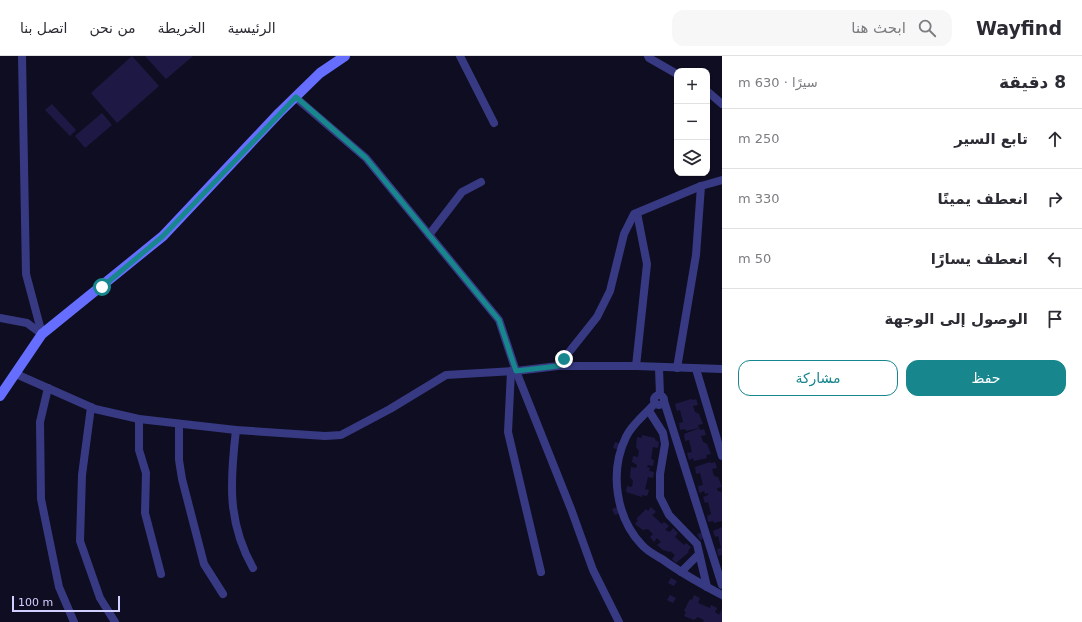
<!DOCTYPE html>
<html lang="ar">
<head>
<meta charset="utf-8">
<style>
  body { margin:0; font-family:"DejaVu Sans","Noto Sans Arabic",sans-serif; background:#f7f7f7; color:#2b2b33; direction:rtl }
  .controls { position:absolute; right:12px; top:12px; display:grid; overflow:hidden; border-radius:8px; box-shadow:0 1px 3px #0004 }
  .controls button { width:36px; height:36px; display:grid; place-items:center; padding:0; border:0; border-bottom:1px solid #e1e1e2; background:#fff; color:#2b2b33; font:20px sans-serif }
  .scale { position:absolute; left:12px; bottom:10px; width:108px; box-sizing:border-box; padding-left:4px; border:2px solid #d0cfff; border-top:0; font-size:11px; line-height:14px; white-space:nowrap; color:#d0cfff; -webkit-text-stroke:3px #0f0d22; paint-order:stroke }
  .stop { position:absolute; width:12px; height:12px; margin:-9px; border:3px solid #18868d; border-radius:50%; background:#fff }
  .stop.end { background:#18868d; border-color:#fff; box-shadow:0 1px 4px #0008 }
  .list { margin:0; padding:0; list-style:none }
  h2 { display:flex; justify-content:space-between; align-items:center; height:52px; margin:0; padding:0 16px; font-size:17px }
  h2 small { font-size:13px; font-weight:400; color:#7c7c81 }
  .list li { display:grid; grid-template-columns:26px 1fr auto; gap:12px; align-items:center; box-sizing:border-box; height:60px; padding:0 16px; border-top:1px solid #e1e1e2 }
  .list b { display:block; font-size:15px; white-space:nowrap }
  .list em { font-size:13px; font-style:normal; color:#7c7c81 }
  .actions { display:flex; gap:8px; padding:12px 16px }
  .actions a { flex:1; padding:9px 0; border:1px solid #18868d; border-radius:12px; text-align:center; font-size:14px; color:#18868d }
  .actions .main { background:#18868d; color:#fff }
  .icon { flex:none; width:22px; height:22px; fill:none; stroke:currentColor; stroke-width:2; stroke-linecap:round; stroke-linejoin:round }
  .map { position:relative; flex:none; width:722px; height:566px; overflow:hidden; direction:ltr }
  header { display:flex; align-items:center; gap:24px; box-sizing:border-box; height:56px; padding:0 20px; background:#fff; border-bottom:1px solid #e1e1e2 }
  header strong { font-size:19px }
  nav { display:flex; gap:22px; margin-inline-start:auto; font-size:14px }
  .search { width:280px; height:36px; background:#f7f7f7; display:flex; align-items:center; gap:10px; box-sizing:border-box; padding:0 14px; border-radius:12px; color:#7c7c81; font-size:15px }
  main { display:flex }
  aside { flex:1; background:#fff }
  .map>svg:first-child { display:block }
</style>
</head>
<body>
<header>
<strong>Wayfind</strong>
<div class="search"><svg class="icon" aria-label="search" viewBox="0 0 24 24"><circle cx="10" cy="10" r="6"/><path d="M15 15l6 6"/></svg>ابحث هنا</div>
<nav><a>الرئيسية</a><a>الخريطة</a><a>من نحن</a><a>اتصل بنا</a></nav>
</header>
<main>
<aside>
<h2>8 دقيقة<small>سيرًا · 630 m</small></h2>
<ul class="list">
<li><svg class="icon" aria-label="ahead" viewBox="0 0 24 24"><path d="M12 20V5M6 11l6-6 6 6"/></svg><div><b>تابع السير</b></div><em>250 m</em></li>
<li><svg class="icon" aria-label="right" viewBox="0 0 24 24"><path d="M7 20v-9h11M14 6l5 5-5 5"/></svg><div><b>انعطف يمينًا</b></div><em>330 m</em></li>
<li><svg class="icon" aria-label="left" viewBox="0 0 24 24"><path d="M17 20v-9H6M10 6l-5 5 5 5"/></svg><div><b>انعطف يسارًا</b></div><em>50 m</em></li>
<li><svg class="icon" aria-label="arrive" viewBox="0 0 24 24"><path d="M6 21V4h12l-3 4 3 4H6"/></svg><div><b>الوصول إلى الوجهة</b></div></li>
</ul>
<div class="actions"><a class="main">حفظ</a><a>مشاركة</a></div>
</aside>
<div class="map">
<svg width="722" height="566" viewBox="0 0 722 566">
  <rect width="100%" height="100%" fill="#0f0d22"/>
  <g fill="#1e1944">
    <polygon points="132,0 159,30 117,67 91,37"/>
    <polygon points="145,0 193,0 166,23"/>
    <polygon points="52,48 76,74 70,80 45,54"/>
    <polygon points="102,57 112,69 85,92 75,80"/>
    <polygon points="691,343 692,344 696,343 698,349 693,350 695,356 699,358 703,368 698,369 699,372 686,375 685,373 680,374 679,367 683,366 680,354 677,355 675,348"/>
    <polygon points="700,372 700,374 704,373 706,379 701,380 703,386 707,388 711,398 706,399 707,402 694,405 693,402 689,404 687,397 692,396 689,384 685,385 684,378"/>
    <polygon points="642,379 655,382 655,384 659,386 658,392 653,391 651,403 654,404 653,410 648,409 647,411 650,412 649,415 654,416 653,422 648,421 645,433 649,434 647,440 642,439 642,441 626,436 627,430 632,431 633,425 630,421 631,411 636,412 637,409 632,406 633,400 638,401 639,395 636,391 637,381 642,382"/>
    <polygon points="615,386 621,388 619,394 613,392"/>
    <polygon points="710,406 711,407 715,406 717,412 712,413 714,420 718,421 722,431 717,432 718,435 722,436 722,465 714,467 713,465 708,466 707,460 711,458 708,446 705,447 703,441 708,439 708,437 705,438 704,435 699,437 698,430 703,429 700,417 696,418 695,411"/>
    <polygon points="618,451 620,457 615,459 612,453"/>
    <polygon points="651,451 656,456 652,459 662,468 664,466 669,470 665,474 670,476 673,472 678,477 675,481 684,489 686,487 691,491 688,495 689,496 676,507 672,503 675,499 670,495 669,496 663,494 657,489 661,486 657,482 654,486 650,481 653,478 648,473 643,474 635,468 638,464 636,463 646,453 648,455"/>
    <polygon points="722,471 722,499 718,500 717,493 721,492 718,480 715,481 713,475"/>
    <polygon points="703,476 705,482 700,484 697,478"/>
    <polygon points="671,522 677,525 674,530 668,527"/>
    <polygon points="670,539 676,542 673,547 667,544"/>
    <polygon points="694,539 700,542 698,547 710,552 711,549 717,552 715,556 719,559 722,553 722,566 703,566 704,564 698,561 694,564 684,560 686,556 684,555 690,543 692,544"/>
  </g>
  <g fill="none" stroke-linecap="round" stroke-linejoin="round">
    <g stroke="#373a82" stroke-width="8">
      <polyline points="22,0 26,218 42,278"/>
      <polyline points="460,0 494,67"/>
      <polyline points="648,0 649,2 677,18"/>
      <polyline points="707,35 722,48"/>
      <polyline points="295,41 366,102 499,264 516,315 571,453 593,514 619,566"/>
      <polyline points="429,179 462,136 481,126"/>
      <polyline points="0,262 27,267 42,278"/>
      <polyline points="558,310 636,310 722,313"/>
      <polyline points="636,310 647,208 637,157"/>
      <polyline points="659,312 660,339"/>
      <polyline points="677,312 696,199 701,130"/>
      <polyline points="696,313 722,400"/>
      <polyline points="511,315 508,376 541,516"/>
      <polyline points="16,318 95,353 139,363 236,374 325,380 341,379 390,353 446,319 516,315 558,310 597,261 610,235 624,178 634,158 701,130 722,124"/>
      <polyline points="48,332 40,366 41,443 59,531 74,566"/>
      <circle cx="659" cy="344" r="5"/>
      <polyline points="664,345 722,529"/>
      <path d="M655,347c-9,11 -23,21 -29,34 -17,35 -10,81 16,108 5,6 13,10 20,14 19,14 39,25 60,36"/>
      <polyline points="91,351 82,419 80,485 100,542 115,566"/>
      <polyline points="649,355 663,377 665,388 660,418 660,441 669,459 697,488 707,531"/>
      <polyline points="139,363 139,394 146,417 145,457 161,518"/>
      <polyline points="179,369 179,404 182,423 204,508 223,538"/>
      <path d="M236,374c-6,51 -9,92 17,138"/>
      <polyline points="681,516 699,498"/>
    </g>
    <polyline stroke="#666eff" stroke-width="10" points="0,340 42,278 163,180 279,57 320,17 345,0"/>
  </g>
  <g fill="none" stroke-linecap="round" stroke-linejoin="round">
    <polyline stroke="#18868d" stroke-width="5" points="102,231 163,180 296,41 366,102 499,264 516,315 558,310 564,303"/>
  </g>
</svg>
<div class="controls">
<button>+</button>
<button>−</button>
<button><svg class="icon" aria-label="layers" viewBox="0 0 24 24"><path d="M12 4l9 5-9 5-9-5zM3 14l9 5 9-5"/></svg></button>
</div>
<div class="scale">100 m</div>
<div class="stop" style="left:102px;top:231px"></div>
<div class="stop end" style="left:564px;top:303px"></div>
</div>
</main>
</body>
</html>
